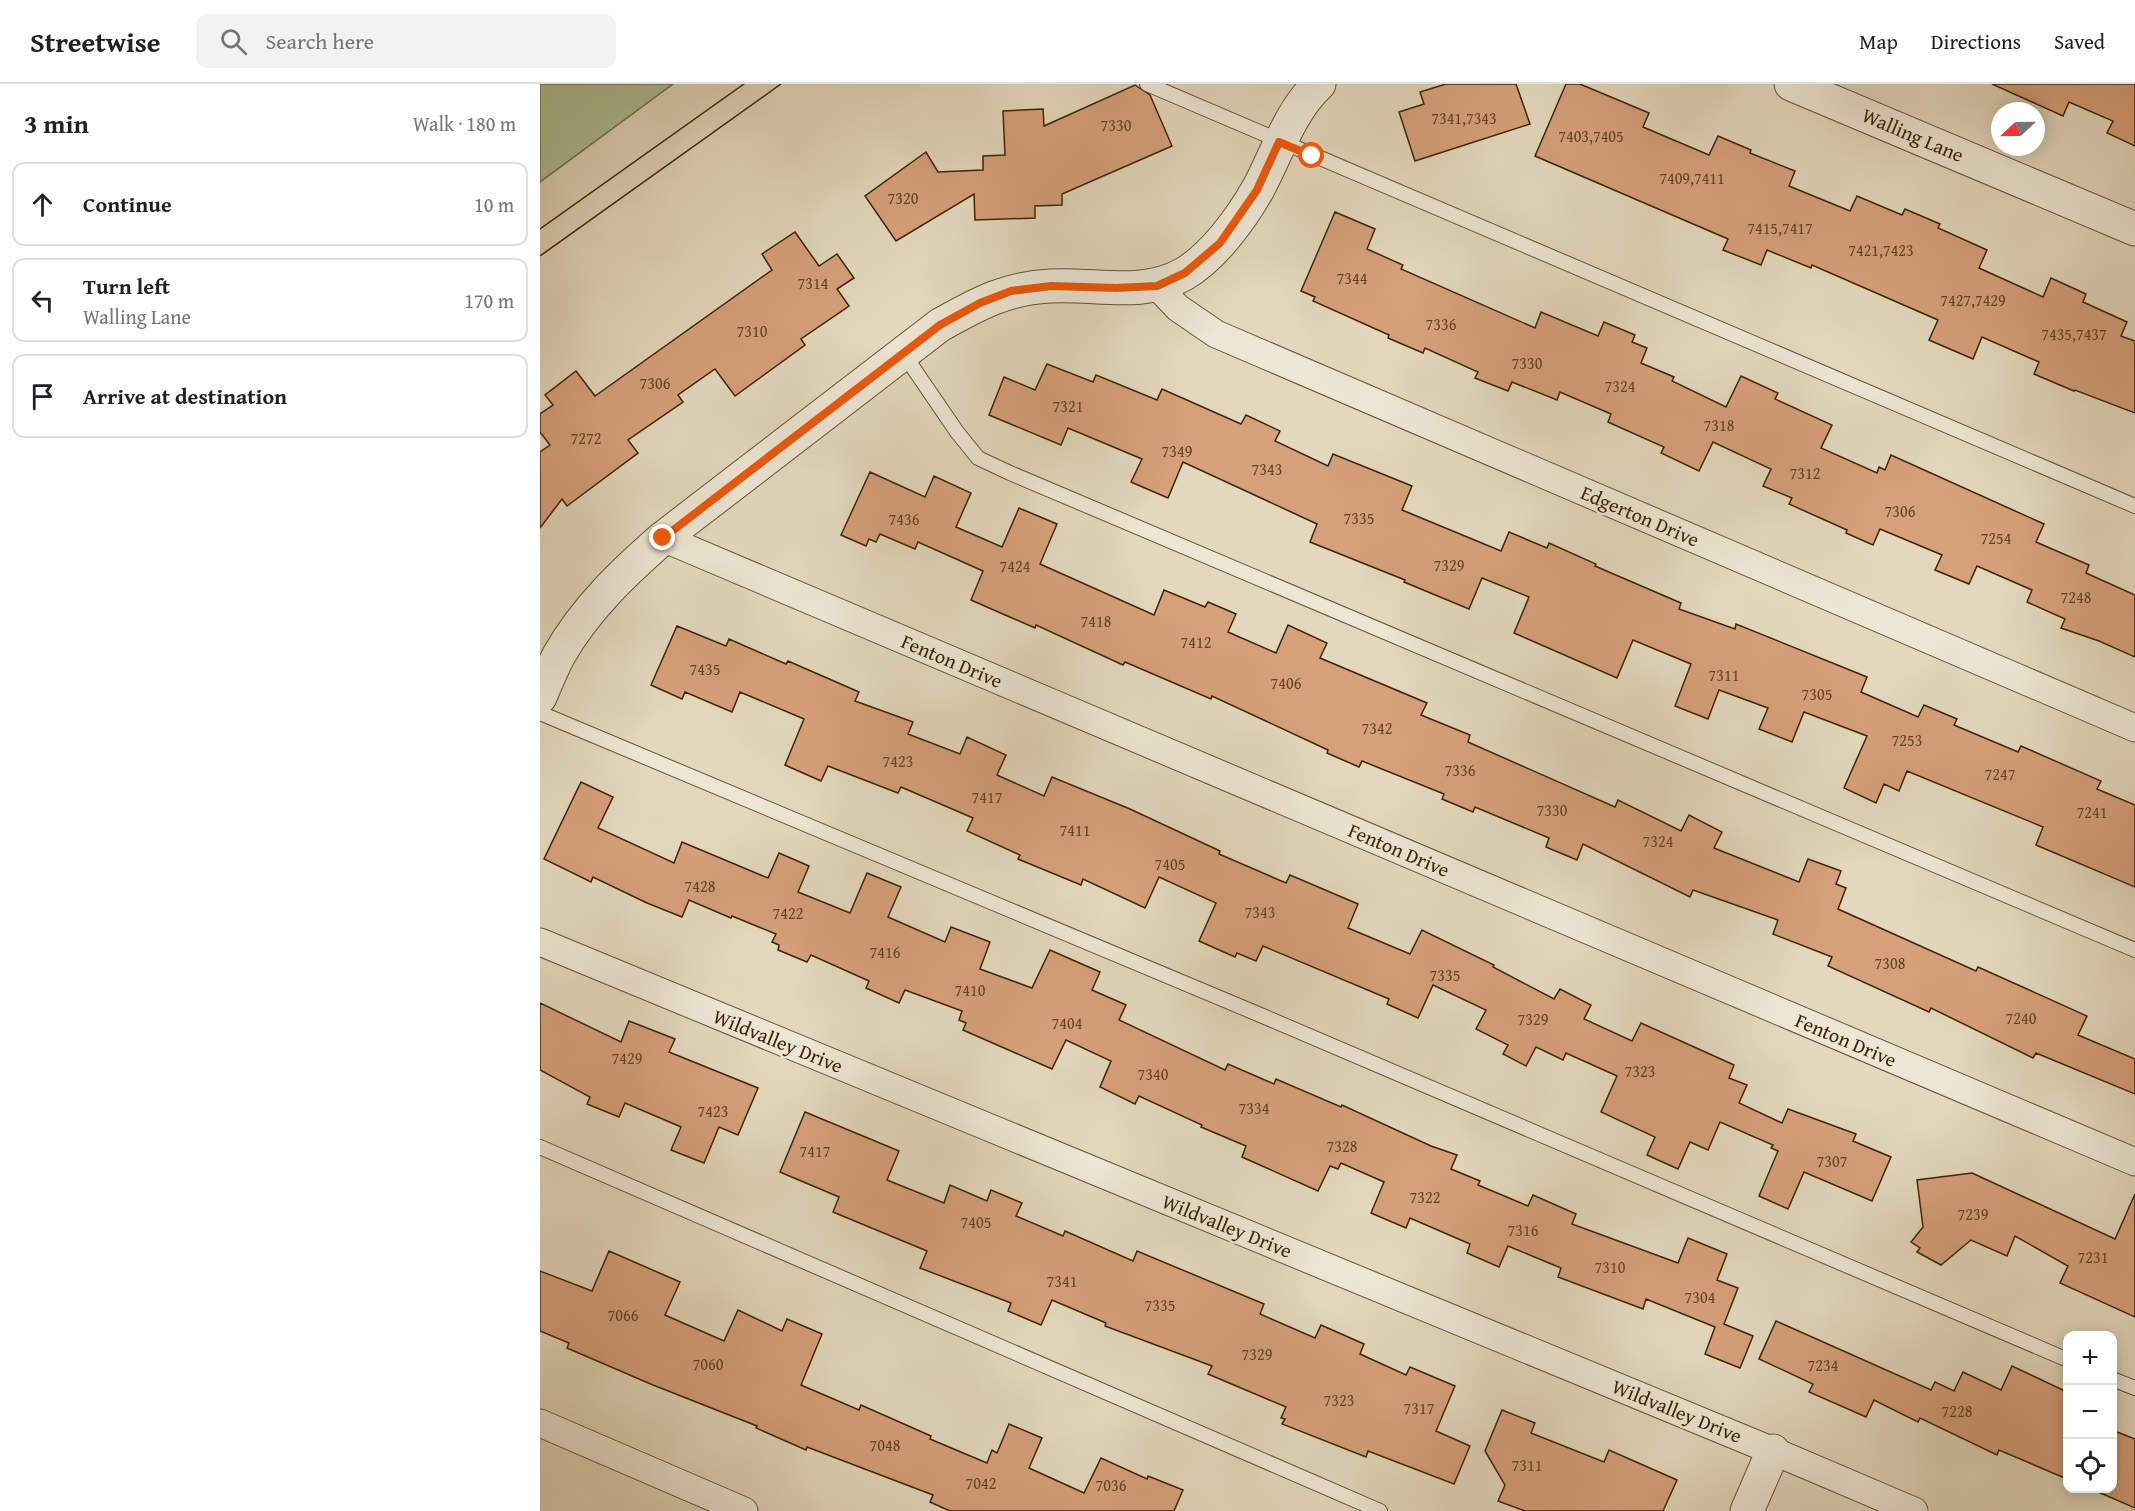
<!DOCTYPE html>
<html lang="en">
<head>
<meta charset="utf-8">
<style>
  body { margin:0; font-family:"Gentium Book Plus",serif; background:#f2f2f2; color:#202124 }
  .controls { position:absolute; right:18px; bottom:18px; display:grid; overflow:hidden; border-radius:12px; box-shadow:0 3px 15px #0003 }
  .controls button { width:54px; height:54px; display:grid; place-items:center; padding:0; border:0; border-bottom:2px solid #e0e0e0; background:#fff; color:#202124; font:30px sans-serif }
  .compass { position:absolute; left:1451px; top:18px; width:54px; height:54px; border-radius:50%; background:#fff; box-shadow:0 3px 15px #0003; rotate:248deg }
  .stop { position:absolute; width:18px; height:18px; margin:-14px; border:4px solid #ea580c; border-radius:50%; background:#fff }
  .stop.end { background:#ea580c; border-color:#fff; box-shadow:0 2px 6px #0008 }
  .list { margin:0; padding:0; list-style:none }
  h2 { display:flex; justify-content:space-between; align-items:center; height:78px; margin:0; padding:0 24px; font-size:26px }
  h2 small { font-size:20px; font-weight:400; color:#757577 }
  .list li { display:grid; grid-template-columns:39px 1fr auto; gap:18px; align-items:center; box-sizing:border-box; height:84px; margin:0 12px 12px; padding:0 12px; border:2px solid #e0e0e0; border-radius:12px }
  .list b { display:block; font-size:22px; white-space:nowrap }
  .list p { margin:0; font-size:20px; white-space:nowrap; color:#757577 }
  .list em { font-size:20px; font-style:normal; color:#757577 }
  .icon { flex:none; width:33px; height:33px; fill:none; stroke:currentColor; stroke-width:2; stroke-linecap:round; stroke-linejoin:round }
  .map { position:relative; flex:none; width:1595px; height:1427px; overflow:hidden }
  header { display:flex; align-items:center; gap:36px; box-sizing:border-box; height:84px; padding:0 30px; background:#fff; border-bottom:2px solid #e0e0e0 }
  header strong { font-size:28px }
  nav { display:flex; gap:33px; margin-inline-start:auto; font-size:21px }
  .search { width:420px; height:54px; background:#f2f2f2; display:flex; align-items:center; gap:15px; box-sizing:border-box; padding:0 21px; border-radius:12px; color:#757577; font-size:22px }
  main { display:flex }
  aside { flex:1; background:#fff }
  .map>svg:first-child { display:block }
</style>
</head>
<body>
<header>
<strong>Streetwise</strong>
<div class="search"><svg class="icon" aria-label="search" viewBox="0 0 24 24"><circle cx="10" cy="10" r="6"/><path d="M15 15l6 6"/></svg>Search here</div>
<nav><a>Map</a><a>Directions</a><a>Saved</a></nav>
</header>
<main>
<aside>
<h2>3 min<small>Walk · 180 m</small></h2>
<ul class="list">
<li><svg class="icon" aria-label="ahead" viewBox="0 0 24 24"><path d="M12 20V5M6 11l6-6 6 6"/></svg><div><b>Continue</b></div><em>10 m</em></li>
<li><svg class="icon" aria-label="left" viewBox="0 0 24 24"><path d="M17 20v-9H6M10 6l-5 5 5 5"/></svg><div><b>Turn left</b><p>Walling Lane</p></div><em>170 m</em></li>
<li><svg class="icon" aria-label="arrive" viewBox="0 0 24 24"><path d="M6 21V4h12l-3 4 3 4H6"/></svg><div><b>Arrive at destination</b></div></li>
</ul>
</aside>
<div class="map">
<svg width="1595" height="1427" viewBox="0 0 1595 1427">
  <rect width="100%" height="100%" fill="#e3d8bd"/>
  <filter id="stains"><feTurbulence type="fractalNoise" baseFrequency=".00333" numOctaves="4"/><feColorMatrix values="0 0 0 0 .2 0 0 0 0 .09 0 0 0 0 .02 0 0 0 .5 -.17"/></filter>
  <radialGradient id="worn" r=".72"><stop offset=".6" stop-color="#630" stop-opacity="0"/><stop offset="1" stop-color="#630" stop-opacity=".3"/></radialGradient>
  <polygon fill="#aec095" stroke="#76724c" stroke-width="1.5" points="0,0 133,0 0,98"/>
  <g fill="#d6a07a" stroke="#3d2503" stroke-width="1.5">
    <polygon points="906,0 976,0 990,40 875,77 859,28 884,20 880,8"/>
    <polygon points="1026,0 1040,0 1109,29 1103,43 1169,71 1178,52 1211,66 1210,69 1255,87 1249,102 1310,127 1317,112 1362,131 1365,125 1400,140 1398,144 1447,166 1439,184 1503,213 1511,194 1546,210 1543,218 1587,238 1581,252 1595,257 1595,329 1535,306 1534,307 1494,290 1499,278 1442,253 1433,275 1389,256 1398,236 1272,181 1271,184 1227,166 1221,181 1183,166 1188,155 995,72"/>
    <polygon points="1452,0 1595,0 1595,62 1567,49 1573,37 1529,18 1523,32"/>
    <polygon points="595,1 610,11 632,62 522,110 522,121 495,122 495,134 435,136 434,110 356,157 325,112 386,68 398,88 443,86 443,72 465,71 463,27 503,25 504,42"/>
    <polygon points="795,128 835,145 827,165 863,181 861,185 995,244 1001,228 1058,252 1064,238 1095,251 1092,258 1107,264 1101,279 1134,293 1132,297 1186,323 1201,292 1238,309 1235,315 1292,341 1281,364 1337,389 1339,383 1345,386 1351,371 1504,440 1496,458 1549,481 1546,489 1595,511 1595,573 1559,557 1521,544 1525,535 1487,518 1492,506 1437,482 1429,500 1395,486 1402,471 1340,445 1333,461 1306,449 1307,446 1249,420 1252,414 1223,402 1231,385 1173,358 1159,387 1121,369 1124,363 1068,338 1071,330 1020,308 1017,316 972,298 968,307 935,294 938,288 885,264 883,269 848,254 849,251 773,217 775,213 761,207"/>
    <polygon points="255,148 279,182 297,170 314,194 297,205 309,222 261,255 265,261 195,312 175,285 138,311 143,318 88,356 98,369 27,422 22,415 0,444 0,368 10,361 0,348 0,330 13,321 5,311 36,287 55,312 232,186 222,170"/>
    <polygon points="507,280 553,298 556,291 617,316 622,305 701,340 706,331 740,347 735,357 788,382 793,370 872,402 862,426 961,467 969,448 1007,464 1009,459 1056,480 1055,482 1141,519 1139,525 1195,545 1196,540 1327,593 1321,608 1378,633 1384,621 1417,635 1414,641 1478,668 1481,662 1561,697 1557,705 1595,721 1595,803 1496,761 1503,743 1367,687 1359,707 1344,700 1336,719 1304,704 1327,652 1264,628 1252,658 1219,645 1228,624 1179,606 1168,635 1135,622 1151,580 1093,556 1077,594 974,549 989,513 942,494 929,525 864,498 865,496 770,458 777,440 643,378 628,414 591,398 602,375 528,344 521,361 449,331 464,293 495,306"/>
    <polygon points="330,388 385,413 394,392 431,409 416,443 462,463 479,424 517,440 500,480 614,531 624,506 665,523 668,518 696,530 688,548 736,569 748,541 787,559 780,574 887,619 881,631 930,651 928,658 1075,723 1078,716 1141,747 1149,731 1182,748 1174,764 1259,798 1268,775 1301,787 1296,800 1306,804 1298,825 1436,887 1438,883 1547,932 1538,951 1595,975 1595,1010 1496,969 1493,974 1391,924 1389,928 1288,882 1292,873 1233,850 1238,836 1153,806 1150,813 1043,760 1037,776 1006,763 1009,754 935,723 933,728 902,715 904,710 822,677 819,683 787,669 788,666 672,612 671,615 585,578 583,581 496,541 495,544 431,516 443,487 378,458 375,465 340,450 336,458 329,455 326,462 301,451"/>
    <polygon points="137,542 186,562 189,555 246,580 248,577 319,608 315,617 373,638 368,650 420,670 427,653 466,671 457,691 504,712 512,693 590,725 680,767 679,770 746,799 750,791 818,820 808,844 870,870 882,846 954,881 953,883 1014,915 1020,905 1051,921 1044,935 1092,957 1101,939 1194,981 1189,994 1207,1001 1199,1019 1242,1039 1248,1025 1316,1050 1313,1057 1351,1073 1332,1117 1264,1088 1248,1125 1219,1112 1238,1067 1231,1064 1233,1061 1180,1038 1168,1066 1150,1058 1138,1085 1107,1071 1115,1053 1061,1028 1077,992 1026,969 1023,976 996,963 986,982 963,970 968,961 936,945 946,926 893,901 878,934 847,920 849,915 723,862 716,877 697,869 695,873 659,857 676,819 619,793 605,824 543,795 541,801 478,775 480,771 427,747 433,734 361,703 358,709 288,682 281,697 245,681 264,635 200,608 192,628 145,608 142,615 111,601"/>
    <polygon points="41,698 73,713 58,744 134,779 142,758 228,794 239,769 269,782 258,808 310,829 327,789 361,803 348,833 405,858 411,843 450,858 440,885 492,904 510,866 560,888 552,906 586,921 579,936 685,986 688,980 734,1000 736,995 801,1023 802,1021 891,1062 917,1071 911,1085 940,1097 938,1101 988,1122 993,1111 1036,1130 1032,1140 1138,1179 1148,1154 1187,1170 1177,1196 1198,1204 1184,1240 1213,1252 1200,1284 1165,1270 1175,1243 1106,1215 1103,1225 1018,1193 1021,1184 968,1162 959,1183 927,1169 930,1160 870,1134 866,1144 831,1129 844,1098 801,1079 798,1085 790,1082 778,1107 702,1073 706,1062 661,1043 662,1041 599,1012 595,1020 560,1003 571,977 526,956 512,985 423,946 426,939 419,936 422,927 365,906 359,919 326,904 329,897 271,871 267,878 238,866 239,861 232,858 236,850 192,832 191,834 149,816 142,833 107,819 53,793 51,798 4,775"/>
    <polygon points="0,919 81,958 89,937 135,955 129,968 218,1004 198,1051 179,1043 164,1079 131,1066 141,1043 85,1019 79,1033 47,1020 50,1013 0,986"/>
    <polygon points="265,1028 359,1067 347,1096 404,1119 410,1101 447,1117 451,1106 482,1119 476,1132 523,1152 525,1147 593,1177 597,1167 724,1220 720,1230 775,1254 781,1241 824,1260 820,1270 866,1291 870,1283 915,1302 896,1347 930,1362 914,1400 828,1367 826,1373 742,1340 745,1335 741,1334 746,1323 668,1290 672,1282 565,1242 566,1239 512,1216 501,1241 468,1227 471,1219 380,1184 387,1167 293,1128 299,1113 240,1088"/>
    <polygon points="1432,1089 1575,1155 1595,1110 1595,1233 1520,1199 1528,1182 1475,1152 1467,1172 1431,1156 1401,1181 1377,1168 1380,1164 1371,1158 1383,1143 1377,1096"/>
    <polygon points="69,1167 140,1198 125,1231 184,1257 198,1226 242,1247 247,1235 282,1250 261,1301 319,1326 321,1321 391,1352 390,1355 447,1379 452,1366 457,1369 469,1340 502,1354 489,1384 544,1409 561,1374 607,1395 608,1392 643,1406 634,1427 410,1427 390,1418 393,1411 267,1363 266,1366 216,1344 217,1342 113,1301 27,1264 29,1259 0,1247 0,1187 52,1207"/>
    <polygon points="1236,1237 1391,1306 1395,1298 1414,1307 1423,1288 1461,1306 1472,1282 1527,1308 1527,1395 1459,1366 1457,1371 1380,1334 1378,1338 1334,1316 1326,1333 1269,1308 1273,1300 1219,1275"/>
    <polygon points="962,1326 995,1339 991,1349 1064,1378 1069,1366 1137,1396 1123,1427 985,1427 958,1417 965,1401 945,1367"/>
    <polygon points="1572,1346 1595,1355 1595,1424 1549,1404 1572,1404"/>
  </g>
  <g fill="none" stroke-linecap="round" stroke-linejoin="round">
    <defs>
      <g id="service">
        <polyline points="607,0 1595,422"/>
        <polyline points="363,269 417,348 438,374 470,389 1595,866"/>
        <polyline points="0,629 718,930 1528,1276"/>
        <polyline points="0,1063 840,1427"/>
        <polyline points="1572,1295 1595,1304"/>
      </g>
      <g id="minor">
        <polyline points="617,202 638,224 676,250 1595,644"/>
        <polyline points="123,454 1595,1078"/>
        <polyline points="0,858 1233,1367 1374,1427"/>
        <polyline points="0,1339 204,1427"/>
      </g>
      <g id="tertiary">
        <polyline points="1251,0 1595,145"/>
        <path d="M0,613c6,-14 12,-29 19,-42 26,-46 65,-83 104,-117l277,-213c38,-21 66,-37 110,-39 46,-3 91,12 134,-12 29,-17 57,-55 74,-85 19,-35 31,-77 61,-105"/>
        <polyline points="1207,1427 1233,1367"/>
      </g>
    </defs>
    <use href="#service" stroke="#665232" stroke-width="16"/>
    <use href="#minor" stroke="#665232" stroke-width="29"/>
    <use href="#tertiary" stroke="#665232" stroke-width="35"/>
    <use href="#service" stroke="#ede6d4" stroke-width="14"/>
    <use href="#minor" stroke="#ede6d4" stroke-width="27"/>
    <use href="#tertiary" stroke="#ede6d4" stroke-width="33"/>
    <g stroke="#3d2503" stroke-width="1.5">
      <polyline points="0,145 204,0"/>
      <polyline points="0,172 241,0"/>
    </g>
  </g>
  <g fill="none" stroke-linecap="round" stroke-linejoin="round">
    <polyline stroke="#ea580c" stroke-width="8" points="123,454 400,241 440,219 471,207 511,202 576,204 617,202 645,189 680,159 717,106 739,58 772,72"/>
  </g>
  <g text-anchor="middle" stroke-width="5" stroke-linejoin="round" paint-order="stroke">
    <g font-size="16" fill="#634421">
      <text x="924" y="40">7341,7343</text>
      <text x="576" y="47">7330</text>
      <text x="1051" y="58">7403,7405</text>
      <text x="1152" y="100">7409,7411</text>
      <text x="363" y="120">7320</text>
      <text x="1240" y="150">7415,7417</text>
      <text x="1341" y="172">7421,7423</text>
      <text x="812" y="200">7344</text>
      <text x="273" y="205">7314</text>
      <text x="1433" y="222">7427,7429</text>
      <text x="901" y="246">7336</text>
      <text x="212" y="253">7310</text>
      <text x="1534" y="256">7435,7437</text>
      <text x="987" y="285">7330</text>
      <text x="115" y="305">7306</text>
      <text x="1080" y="308">7324</text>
      <text x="528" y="328">7321</text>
      <text x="1179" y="347">7318</text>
      <text x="46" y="360">7272</text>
      <text x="637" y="373">7349</text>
      <text x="727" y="391">7343</text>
      <text x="1265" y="395">7312</text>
      <text x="1360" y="433">7306</text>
      <text x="819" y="440">7335</text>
      <text x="364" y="441">7436</text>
      <text x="1456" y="460">7254</text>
      <text x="909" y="487">7329</text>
      <text x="475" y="488">7424</text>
      <text x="1536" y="519">7248</text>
      <text x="556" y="543">7418</text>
      <text x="656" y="564">7412</text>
      <text x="165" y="591">7435</text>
      <text x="1184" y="597">7311</text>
      <text x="746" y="605">7406</text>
      <text x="1277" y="616">7305</text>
      <text x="837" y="650">7342</text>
      <text x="1367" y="662">7253</text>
      <text x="358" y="683">7423</text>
      <text x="920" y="692">7336</text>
      <text x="1460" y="696">7247</text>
      <text x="447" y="719">7417</text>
      <text x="1012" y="732">7330</text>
      <text x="1552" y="734">7241</text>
      <text x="535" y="752">7411</text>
      <text x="1118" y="763">7324</text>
      <text x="630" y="786">7405</text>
      <text x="160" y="808">7428</text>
      <text x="720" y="834">7343</text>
      <text x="248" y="835">7422</text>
      <text x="345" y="874">7416</text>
      <text x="1350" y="885">7308</text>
      <text x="905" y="897">7335</text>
      <text x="430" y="912">7410</text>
      <text x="1481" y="940">7240</text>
      <text x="993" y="941">7329</text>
      <text x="527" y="945">7404</text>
      <text x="87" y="980">7429</text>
      <text x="1100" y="993">7323</text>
      <text x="613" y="996">7340</text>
      <text x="714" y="1030">7334</text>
      <text x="173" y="1033">7423</text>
      <text x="802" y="1068">7328</text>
      <text x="275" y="1073">7417</text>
      <text x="1292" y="1083">7307</text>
      <text x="885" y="1119">7322</text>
      <text x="1433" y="1136">7239</text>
      <text x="436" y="1144">7405</text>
      <text x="983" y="1152">7316</text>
      <text x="1553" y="1179">7231</text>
      <text x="1070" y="1189">7310</text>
      <text x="522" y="1203">7341</text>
      <text x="1160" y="1219">7304</text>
      <text x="620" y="1227">7335</text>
      <text x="83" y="1237">7066</text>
      <text x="717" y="1276">7329</text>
      <text x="168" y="1286">7060</text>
      <text x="1283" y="1287">7234</text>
      <text x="799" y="1322">7323</text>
      <text x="879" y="1330">7317</text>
      <text x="1417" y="1333">7228</text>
      <text x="345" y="1367">7048</text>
      <text x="987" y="1387">7311</text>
      <text x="441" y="1405">7042</text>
      <text x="571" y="1407">7036</text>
    </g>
    <g font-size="20" fill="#3d2503" stroke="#ede6d4">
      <text transform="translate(1373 51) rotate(23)" y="7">Walling Lane</text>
      <text transform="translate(1100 432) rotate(23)" y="7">Edgerton Drive</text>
      <text transform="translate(412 577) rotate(23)" y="7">Fenton Drive</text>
      <text transform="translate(859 766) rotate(23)" y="7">Fenton Drive</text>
      <text transform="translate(1306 956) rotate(23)" y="7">Fenton Drive</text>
      <text transform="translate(238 957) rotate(22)" y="7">Wildvalley Drive</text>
      <text transform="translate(687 1142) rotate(22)" y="7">Wildvalley Drive</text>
      <text transform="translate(1137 1327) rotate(22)" y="7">Wildvalley Drive</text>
    </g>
  </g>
  <rect width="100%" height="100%" filter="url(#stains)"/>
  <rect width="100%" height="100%" fill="url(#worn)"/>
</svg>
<div class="controls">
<button>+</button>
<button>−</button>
<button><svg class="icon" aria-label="locate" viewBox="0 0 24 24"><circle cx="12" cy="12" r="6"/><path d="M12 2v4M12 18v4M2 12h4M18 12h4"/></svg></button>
</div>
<svg class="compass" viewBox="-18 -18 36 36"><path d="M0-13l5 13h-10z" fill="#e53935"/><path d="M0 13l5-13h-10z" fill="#757577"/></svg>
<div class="stop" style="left:772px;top:72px"></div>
<div class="stop end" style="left:123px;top:454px"></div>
</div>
</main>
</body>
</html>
